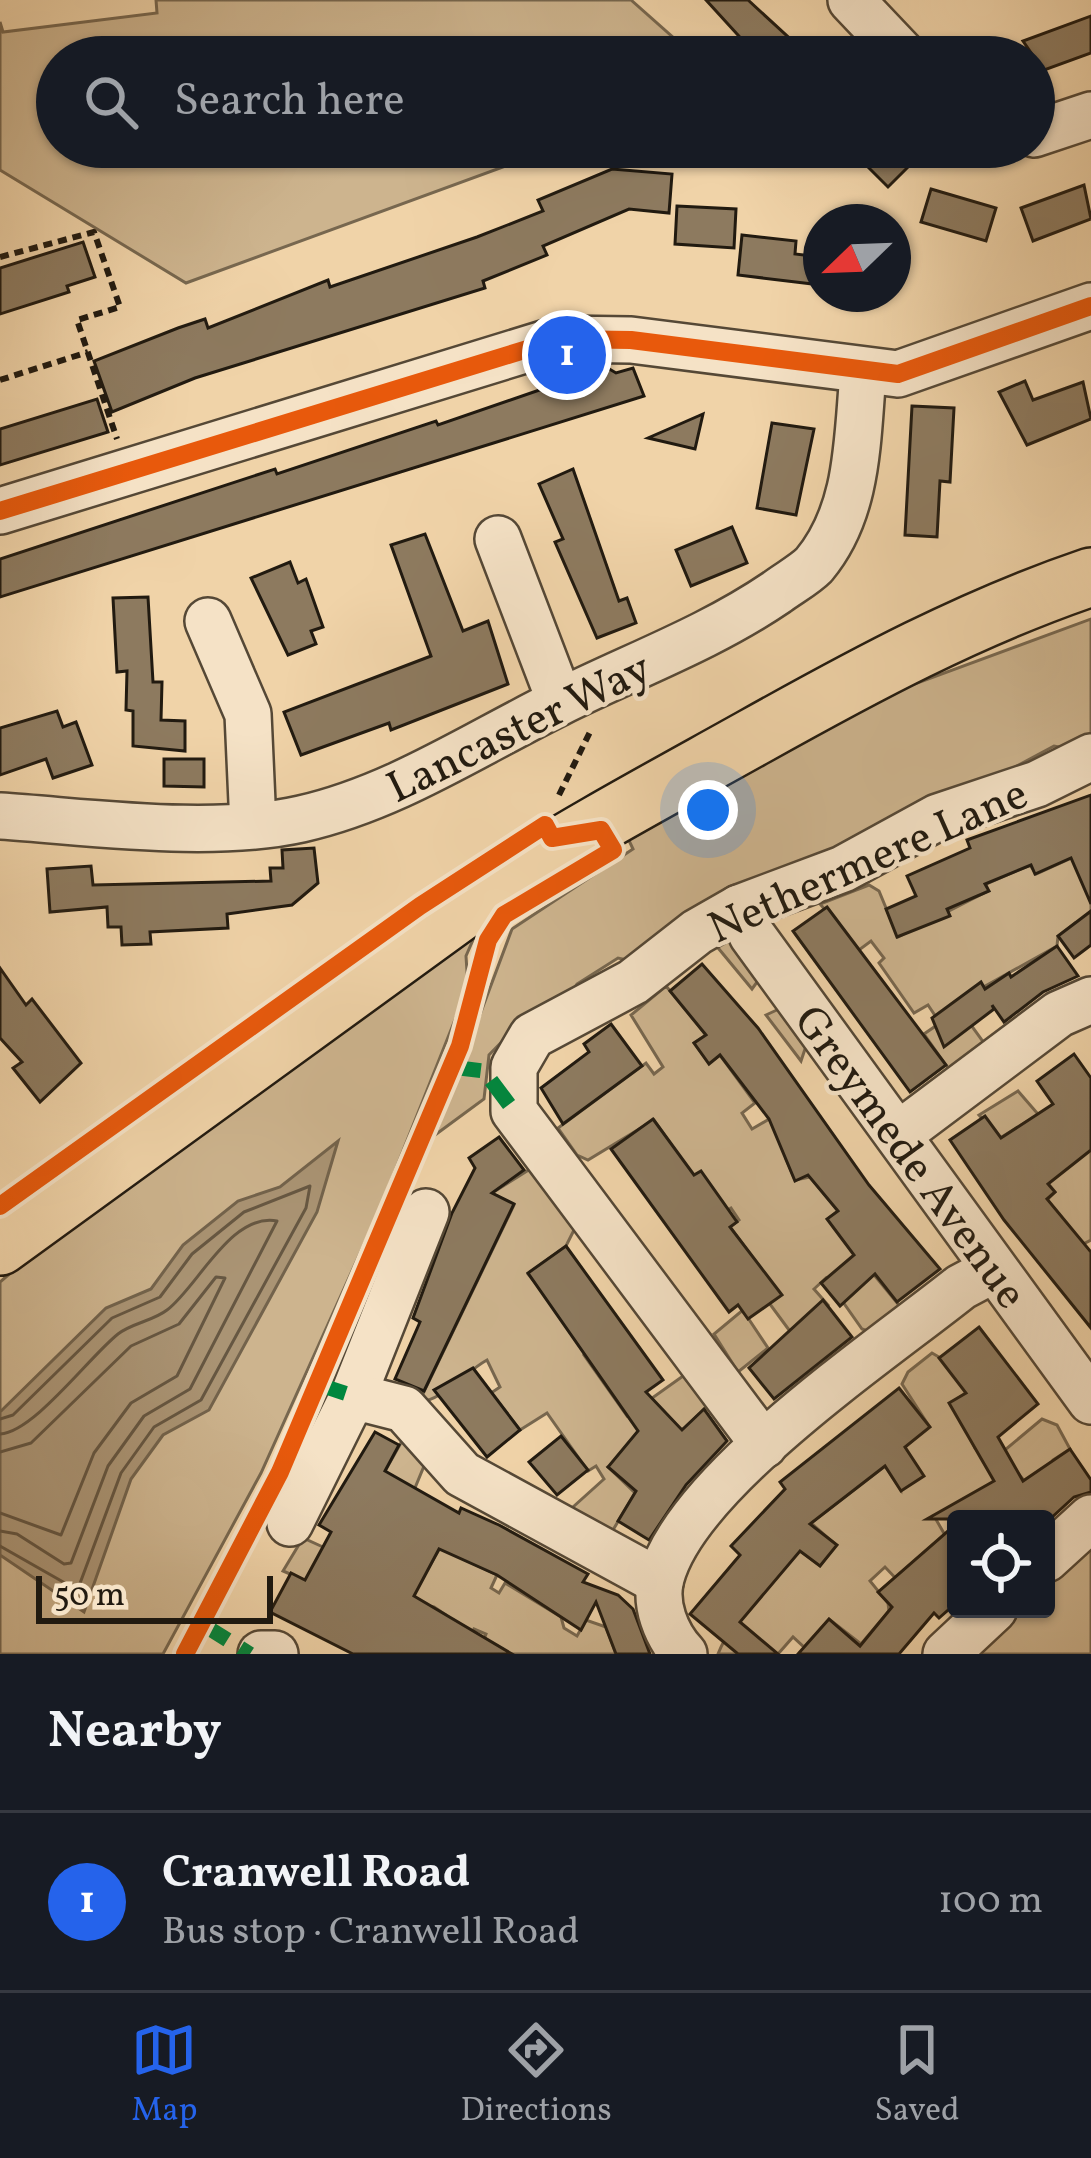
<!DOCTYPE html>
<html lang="en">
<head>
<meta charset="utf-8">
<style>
  body { margin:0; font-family:Vollkorn,serif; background:#20242c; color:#f1f3f6 }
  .controls { position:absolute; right:36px; bottom:36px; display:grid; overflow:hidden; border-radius:12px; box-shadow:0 3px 9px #0004 }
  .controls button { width:108px; height:108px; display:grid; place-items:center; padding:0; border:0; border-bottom:3px solid #363941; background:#171b24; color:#f1f3f6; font:60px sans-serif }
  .compass { position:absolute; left:803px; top:204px; width:108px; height:108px; border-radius:50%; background:#171b24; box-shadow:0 3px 9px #0004; rotate:247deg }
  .scale { position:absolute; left:36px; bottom:30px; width:237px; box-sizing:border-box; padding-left:12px; border:6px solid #211a10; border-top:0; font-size:33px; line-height:42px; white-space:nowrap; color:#211a10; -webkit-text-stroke:9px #f5e2c6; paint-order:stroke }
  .you { position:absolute; left:708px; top:810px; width:42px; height:42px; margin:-30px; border:9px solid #fff; border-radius:50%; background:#1a73e8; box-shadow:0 0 0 18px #1a73e833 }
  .badge { display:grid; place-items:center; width:78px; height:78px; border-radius:50%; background:#2563eb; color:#fff; font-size:39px; font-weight:700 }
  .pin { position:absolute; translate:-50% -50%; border:6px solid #fff; box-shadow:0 3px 12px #0006 }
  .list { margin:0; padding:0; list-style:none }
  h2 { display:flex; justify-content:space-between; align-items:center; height:156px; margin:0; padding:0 48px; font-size:51px }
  h2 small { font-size:39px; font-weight:400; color:#9ea1a6 }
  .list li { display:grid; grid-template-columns:78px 1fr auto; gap:36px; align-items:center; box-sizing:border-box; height:180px; padding:0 48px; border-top:3px solid #363941 }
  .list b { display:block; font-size:45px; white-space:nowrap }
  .list p { margin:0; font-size:39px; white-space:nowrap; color:#9ea1a6 }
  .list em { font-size:39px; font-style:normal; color:#9ea1a6 }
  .icon { flex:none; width:66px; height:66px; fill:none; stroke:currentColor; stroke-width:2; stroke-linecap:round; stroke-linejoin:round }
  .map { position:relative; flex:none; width:1091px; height:1654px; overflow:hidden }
  .search { position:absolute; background:#171b24; box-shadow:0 3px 9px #0004; left:36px; right:36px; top:36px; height:132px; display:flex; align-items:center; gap:30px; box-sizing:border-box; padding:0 42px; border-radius:66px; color:#9ea1a6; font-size:45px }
  .sheet { height:336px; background:#171b24 }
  nav { display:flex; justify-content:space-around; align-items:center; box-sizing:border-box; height:168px; border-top:3px solid #363941; background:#171b24; font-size:33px; color:#9ea1a6 }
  nav a { display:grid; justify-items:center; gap:6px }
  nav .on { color:#2563eb }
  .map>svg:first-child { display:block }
</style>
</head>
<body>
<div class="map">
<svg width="1091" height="1654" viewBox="0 0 1091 1654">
  <rect width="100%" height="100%" fill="#f0d3a8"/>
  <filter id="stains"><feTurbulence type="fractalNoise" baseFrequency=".00167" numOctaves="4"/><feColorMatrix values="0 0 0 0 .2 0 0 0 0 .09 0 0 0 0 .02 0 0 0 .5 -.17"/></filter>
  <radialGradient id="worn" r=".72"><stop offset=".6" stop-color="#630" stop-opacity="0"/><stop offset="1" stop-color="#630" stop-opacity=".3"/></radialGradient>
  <g fill="#cdb48e" stroke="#77674f" stroke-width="3">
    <polygon points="156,0 631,0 676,40 654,57 57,57 57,147 542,147 530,157 186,283 0,170 0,22 3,32 157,13"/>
    <polygon points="1091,619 1091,738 1070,749 1054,746 1015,767 1018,776 632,961 618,958 577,984 569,997 520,1023 489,1055 484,1099 435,1135 512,929 633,849 625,832 898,690"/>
    <polygon points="1091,849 1091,943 1075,923 1058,936 1057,946 955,1003 987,1047 955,1078 924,1034 940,1023 928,1005 914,1013 879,963 884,958 871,941 859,950 820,904 869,885 879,891 898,937 988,891 986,884 1030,865 1036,874"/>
    <polygon points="480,924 466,956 468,987 379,1211 261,1473 163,1654 0,1654 0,1282 117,1183"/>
    <polygon points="732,940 760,978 752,989 714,943"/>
    <polygon points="666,986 706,1035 694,1043 709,1063 720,1055 755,1103 742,1113 752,1129 771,1118 798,1154 786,1159 795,1180 810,1177 838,1211 828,1219 903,1310 871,1332 862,1329 826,1278 814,1289 828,1305 792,1334 767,1300 746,1315 768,1348 738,1372 714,1334 773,1285 730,1227 739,1220 731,1208 720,1215 654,1120 588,1160 577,1155 558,1128 646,1063 654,1074 663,1067 631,1015"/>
    <polygon points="779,1009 807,1043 801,1061 766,1015"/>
    <polygon points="1018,1091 1056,1135 1091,1106 1091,1240 1083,1244 1047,1200 1055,1192 1041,1175 1031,1119 1000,1138 979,1115"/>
    <path d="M535,1166l41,60 -10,20 -38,28 63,76 -7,5 43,61 56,-40 25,30 -24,22 -76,39 27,26 -25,42 -31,-17 -6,-11 31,-28 -8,-13 -8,5 -41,-58 -27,17 -29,-37 9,-6 -13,-27c-22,12 -45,41 -68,42l95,-197 -22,-12z"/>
    <path d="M932,1353l50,29 -28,19 21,47 30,2 37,-31 15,6 13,24 -17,11 -16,36 -25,-30v38l-78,12 15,26 -44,46 -20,-21 -15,14 18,22 1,8 -28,33 -32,-25 -25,28 -11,-10 -15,17h-60c14,-36 52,-67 77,-107l25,19 16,-21 -25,-22 74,-57 16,24 2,-41 26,-23 -27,-42 6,-12z"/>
    <polygon points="402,1441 415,1448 424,1466 403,1517 429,1567 440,1548 497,1575 491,1588 499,1593 505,1583 561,1617 564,1628 577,1636 586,1620 606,1627 616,1654 478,1654 486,1634 474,1629 462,1654 446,1615 434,1607 313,1584 283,1571 303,1538 323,1547 376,1487"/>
    <polygon points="1091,1535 1091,1654 963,1654 1011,1609 1046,1609 1046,1577"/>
  </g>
  <polygon fill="#aa9474" stroke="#73634c" stroke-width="3" points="338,1141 317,1212 209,1410 163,1435 131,1479 84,1612 0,1555 0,1412 106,1308 151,1289 183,1245 238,1201 280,1187"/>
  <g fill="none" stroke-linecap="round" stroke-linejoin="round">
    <g stroke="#665742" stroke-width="3">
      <polyline points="0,1419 13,1415 112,1318 160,1297 192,1254 244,1212 310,1186 306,1208 201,1400 154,1427 121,1473 79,1586 72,1587 0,1546"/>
      <path d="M0,1434c34,-2 89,-77 118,-100 14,-11 35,-13 49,-24 30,-22 64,-98 110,-89l-87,168 -46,27 -36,50 -37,97 -7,1 -47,-30 -17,-3"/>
      <polyline points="0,1452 31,1443 131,1346 179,1324 216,1277 225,1278 177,1376 131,1403 94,1453 61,1535 0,1513"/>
    </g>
  </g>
  <g fill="#8d7a5f" stroke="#211a10" stroke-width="3">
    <polygon points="706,0 748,0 810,57 758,57"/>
    <polygon points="1091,16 1091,53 1036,73 1034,57 1023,41"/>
    <polygon points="848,147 928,147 888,187"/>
    <polygon points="612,169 672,174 669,213 629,209 543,246 547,255 483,281 485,288 195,378 112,412 94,361 178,328 205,319 208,328 328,280 330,287 477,237 543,211 538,200"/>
    <polygon points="1084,185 1091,219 1033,241 1021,208"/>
    <polygon points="931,189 996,208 986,241 921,222"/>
    <polygon points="677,206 736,209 734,248 675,244"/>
    <polygon points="742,235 796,241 795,254 821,257 821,285 738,275"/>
    <polygon points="83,242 95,277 67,286 69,292 0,314 0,268"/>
    <polygon points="606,367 616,373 633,368 644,396 0,597 0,559 275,469 277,474 436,421 438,425"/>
    <polygon points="1025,381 1033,400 1083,382 1091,419 1027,445 999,392"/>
    <polygon points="97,399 108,432 0,465 0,429"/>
    <polygon points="912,406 954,408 950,482 940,481 937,537 905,535"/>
    <polygon points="703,414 695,449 648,438"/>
    <polygon points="772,423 814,429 796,515 757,508"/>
    <polygon points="573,469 619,601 627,598 636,623 597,638 555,542 563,539 539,484"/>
    <polygon points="732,527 747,563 691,586 676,550"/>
    <polygon points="425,534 463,631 488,621 508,684 391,730 389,723 301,755 284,712 431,656 391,545"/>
    <polygon points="290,562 298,583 306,579 323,627 311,631 316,644 288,655 251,578"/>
    <polygon points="148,597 153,682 162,682 161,720 185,721 185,751 133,746 133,711 126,710 127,671 117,672 113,598"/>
    <polygon points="57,711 63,727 76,722 92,765 53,778 46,759 0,775 0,728"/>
    <polygon points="164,759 204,759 204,787 164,786"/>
    <polygon points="1091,795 1091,904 1071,858 1035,874 1031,865 985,884 989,891 947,909 950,916 897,937 886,909 916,896 907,876 970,848 967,840"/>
    <polygon points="314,848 318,883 292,905 227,914 228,928 150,932 151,944 122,945 121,927 108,927 107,907 50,912 47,869 91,866 93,885 271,881 270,868 283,868 282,850"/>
    <polygon points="827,907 946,1065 910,1092 793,931"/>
    <polygon points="1091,911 1091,945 1074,958 1058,936"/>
    <polygon points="1057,946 1078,976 1043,992 1004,1022 992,1005 994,1009 944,1047 932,1018 981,982 985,989 1009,973 1011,977"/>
    <polygon points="702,964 758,1028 869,1185 940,1269 897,1302 875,1274 840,1306 821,1283 854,1255 827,1219 838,1211 808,1175 795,1181 769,1119 720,1055 709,1064 694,1043 706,1035 670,991"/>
    <polygon points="0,968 26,1005 32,999 81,1063 40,1102 13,1068 22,1062 0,1038"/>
    <polygon points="611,1024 642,1066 563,1124 541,1088 589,1052 584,1044"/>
    <polygon points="1074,1054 1091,1078 1091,1150 1048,1184 1055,1192 1047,1199 1091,1252 1091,1328 1004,1220 950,1140 985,1116 1001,1138 1053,1104 1037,1081"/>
    <polygon points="653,1119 694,1175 701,1171 737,1222 730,1227 782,1295 748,1319 738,1305 729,1312 611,1149"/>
    <polygon points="499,1137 524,1170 492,1193 514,1204 424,1391 395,1379 420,1322 413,1318 452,1213 475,1168 469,1158"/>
    <polygon points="566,1246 663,1380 646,1392 682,1430 704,1409 727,1441 686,1485 649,1540 618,1521 636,1491 608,1467 638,1431 528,1273"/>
    <polygon points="823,1300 852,1337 774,1399 749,1368"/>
    <polygon points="979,1327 1038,1404 998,1437 1023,1481 1070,1449 1091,1480 1091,1492 1074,1497 1050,1519 927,1519 994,1481 949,1403 966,1393 939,1358"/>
    <polygon points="473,1368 520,1430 487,1457 434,1390"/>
    <polygon points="899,1388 930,1427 905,1447 924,1476 901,1491 885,1466 810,1524 837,1545 820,1566 800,1551 740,1622 778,1654 738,1654 690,1614 740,1555 731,1546 785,1489 780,1482"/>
    <polygon points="375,1432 399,1445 385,1471 459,1513 461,1508 499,1525 588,1574 583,1582 618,1595 633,1609 650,1654 616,1654 596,1602 581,1630 497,1575 439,1549 414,1596 512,1654 353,1654 270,1612 291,1573 305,1580 331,1532 319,1525"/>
    <polygon points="561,1436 588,1470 557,1495 529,1462"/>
    <polygon points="956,1524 956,1603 939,1618 934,1613 899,1654 798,1654 829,1619 860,1646 892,1607 878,1592"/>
  </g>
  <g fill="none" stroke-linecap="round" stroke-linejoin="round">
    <defs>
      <g id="minor">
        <polyline points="851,0 905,57"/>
        <polyline points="1034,134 1091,115"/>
        <polyline points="0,511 560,339 631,340 898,374 1091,306"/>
        <polyline points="498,539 560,701"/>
        <polyline points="208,621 248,714 253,825"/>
        <path d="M0,816c92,6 211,23 301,3 93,-21 172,-74 257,-116 74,-37 150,-64 219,-111 12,-9 27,-17 37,-27 45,-54 43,-125 49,-191"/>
        <polyline points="739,908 752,935 1091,1401"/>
        <polyline points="899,1134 1059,1014 1091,1000"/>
        <polyline points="353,1396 426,1212"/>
        <polyline points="764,1445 514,1111 514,1067 532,1036 633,982 697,932 739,908 843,869 938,817 1037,784 1091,757"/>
        <polyline points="290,1523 353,1396 404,1409 462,1474 660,1582"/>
        <polyline points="1046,1559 1091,1518"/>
        <polyline points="261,1654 275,1654"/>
        <path d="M684,1654c-18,-19 -30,-50 -23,-76 25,-96 220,-227 300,-291l32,-17"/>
        <polyline points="946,1654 994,1609"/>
      </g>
      <path id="major" d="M0,1246l497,-361c83,-53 169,-99 255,-147 111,-62 218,-120 339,-161"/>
    </defs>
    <use href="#minor" stroke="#554836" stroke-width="50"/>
    <use href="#major" stroke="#211a10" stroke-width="62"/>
    <g stroke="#211a10" stroke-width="6" stroke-dasharray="9 6" stroke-linecap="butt">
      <polyline points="0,257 94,232 120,307 77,320 117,439"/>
      <polyline points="0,380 88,352"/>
      <polyline points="559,795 590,732"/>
    </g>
    <use href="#minor" stroke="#f5e2c6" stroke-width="45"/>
    <use href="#major" stroke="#f0d3a8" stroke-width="57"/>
    <g stroke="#00873e" stroke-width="15" stroke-dasharray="30 15" stroke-linecap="butt">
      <polyline points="451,1067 484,1071 514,1111"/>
      <polyline points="317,1384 353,1396"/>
      <polyline points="202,1624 250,1654"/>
    </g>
    <defs>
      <g id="cycleway">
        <polyline points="0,511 560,339 631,340 898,374 1091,306"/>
        <polyline points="0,1206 420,906 545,825 552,838 601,830 613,850 504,915 488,940 460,1046 280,1472 185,1654"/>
      </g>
    </defs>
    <use href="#cycleway" stroke="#f5e2c6" stroke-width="26"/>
    <use href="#cycleway" stroke="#e8590c" stroke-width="18"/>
  </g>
  <g text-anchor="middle" stroke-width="9" stroke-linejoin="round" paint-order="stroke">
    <g font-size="45" fill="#211a10" stroke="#f5e2c6">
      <text transform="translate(518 726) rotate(-26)" y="16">Lancaster Way</text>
      <text transform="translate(867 859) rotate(-24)" y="16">Nethermere Lane</text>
      <text transform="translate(912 1156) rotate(54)" y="16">Greymede Avenue</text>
    </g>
  </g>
  <rect width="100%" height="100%" filter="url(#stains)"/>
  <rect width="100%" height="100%" fill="url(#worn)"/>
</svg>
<div class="controls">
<button><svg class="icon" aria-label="locate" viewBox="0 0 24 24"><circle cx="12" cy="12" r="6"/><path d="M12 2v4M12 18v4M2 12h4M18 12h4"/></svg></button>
</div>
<svg class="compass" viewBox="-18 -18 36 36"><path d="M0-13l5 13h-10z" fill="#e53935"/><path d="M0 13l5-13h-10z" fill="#9ea1a6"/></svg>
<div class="scale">50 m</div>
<div class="you"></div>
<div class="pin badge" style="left:567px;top:355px">1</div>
<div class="search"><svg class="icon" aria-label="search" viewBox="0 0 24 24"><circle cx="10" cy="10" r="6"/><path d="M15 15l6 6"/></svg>Search here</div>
</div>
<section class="sheet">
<h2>Nearby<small></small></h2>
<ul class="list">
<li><span class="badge">1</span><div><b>Cranwell Road</b><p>Bus stop · Cranwell Road</p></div><em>100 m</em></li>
</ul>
</section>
<nav>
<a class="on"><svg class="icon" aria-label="map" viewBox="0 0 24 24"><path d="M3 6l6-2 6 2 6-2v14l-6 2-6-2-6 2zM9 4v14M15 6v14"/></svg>Map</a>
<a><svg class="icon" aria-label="directions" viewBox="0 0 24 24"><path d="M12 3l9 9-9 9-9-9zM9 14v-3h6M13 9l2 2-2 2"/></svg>Directions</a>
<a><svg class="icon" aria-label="saved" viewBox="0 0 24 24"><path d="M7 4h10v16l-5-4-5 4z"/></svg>Saved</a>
</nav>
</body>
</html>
